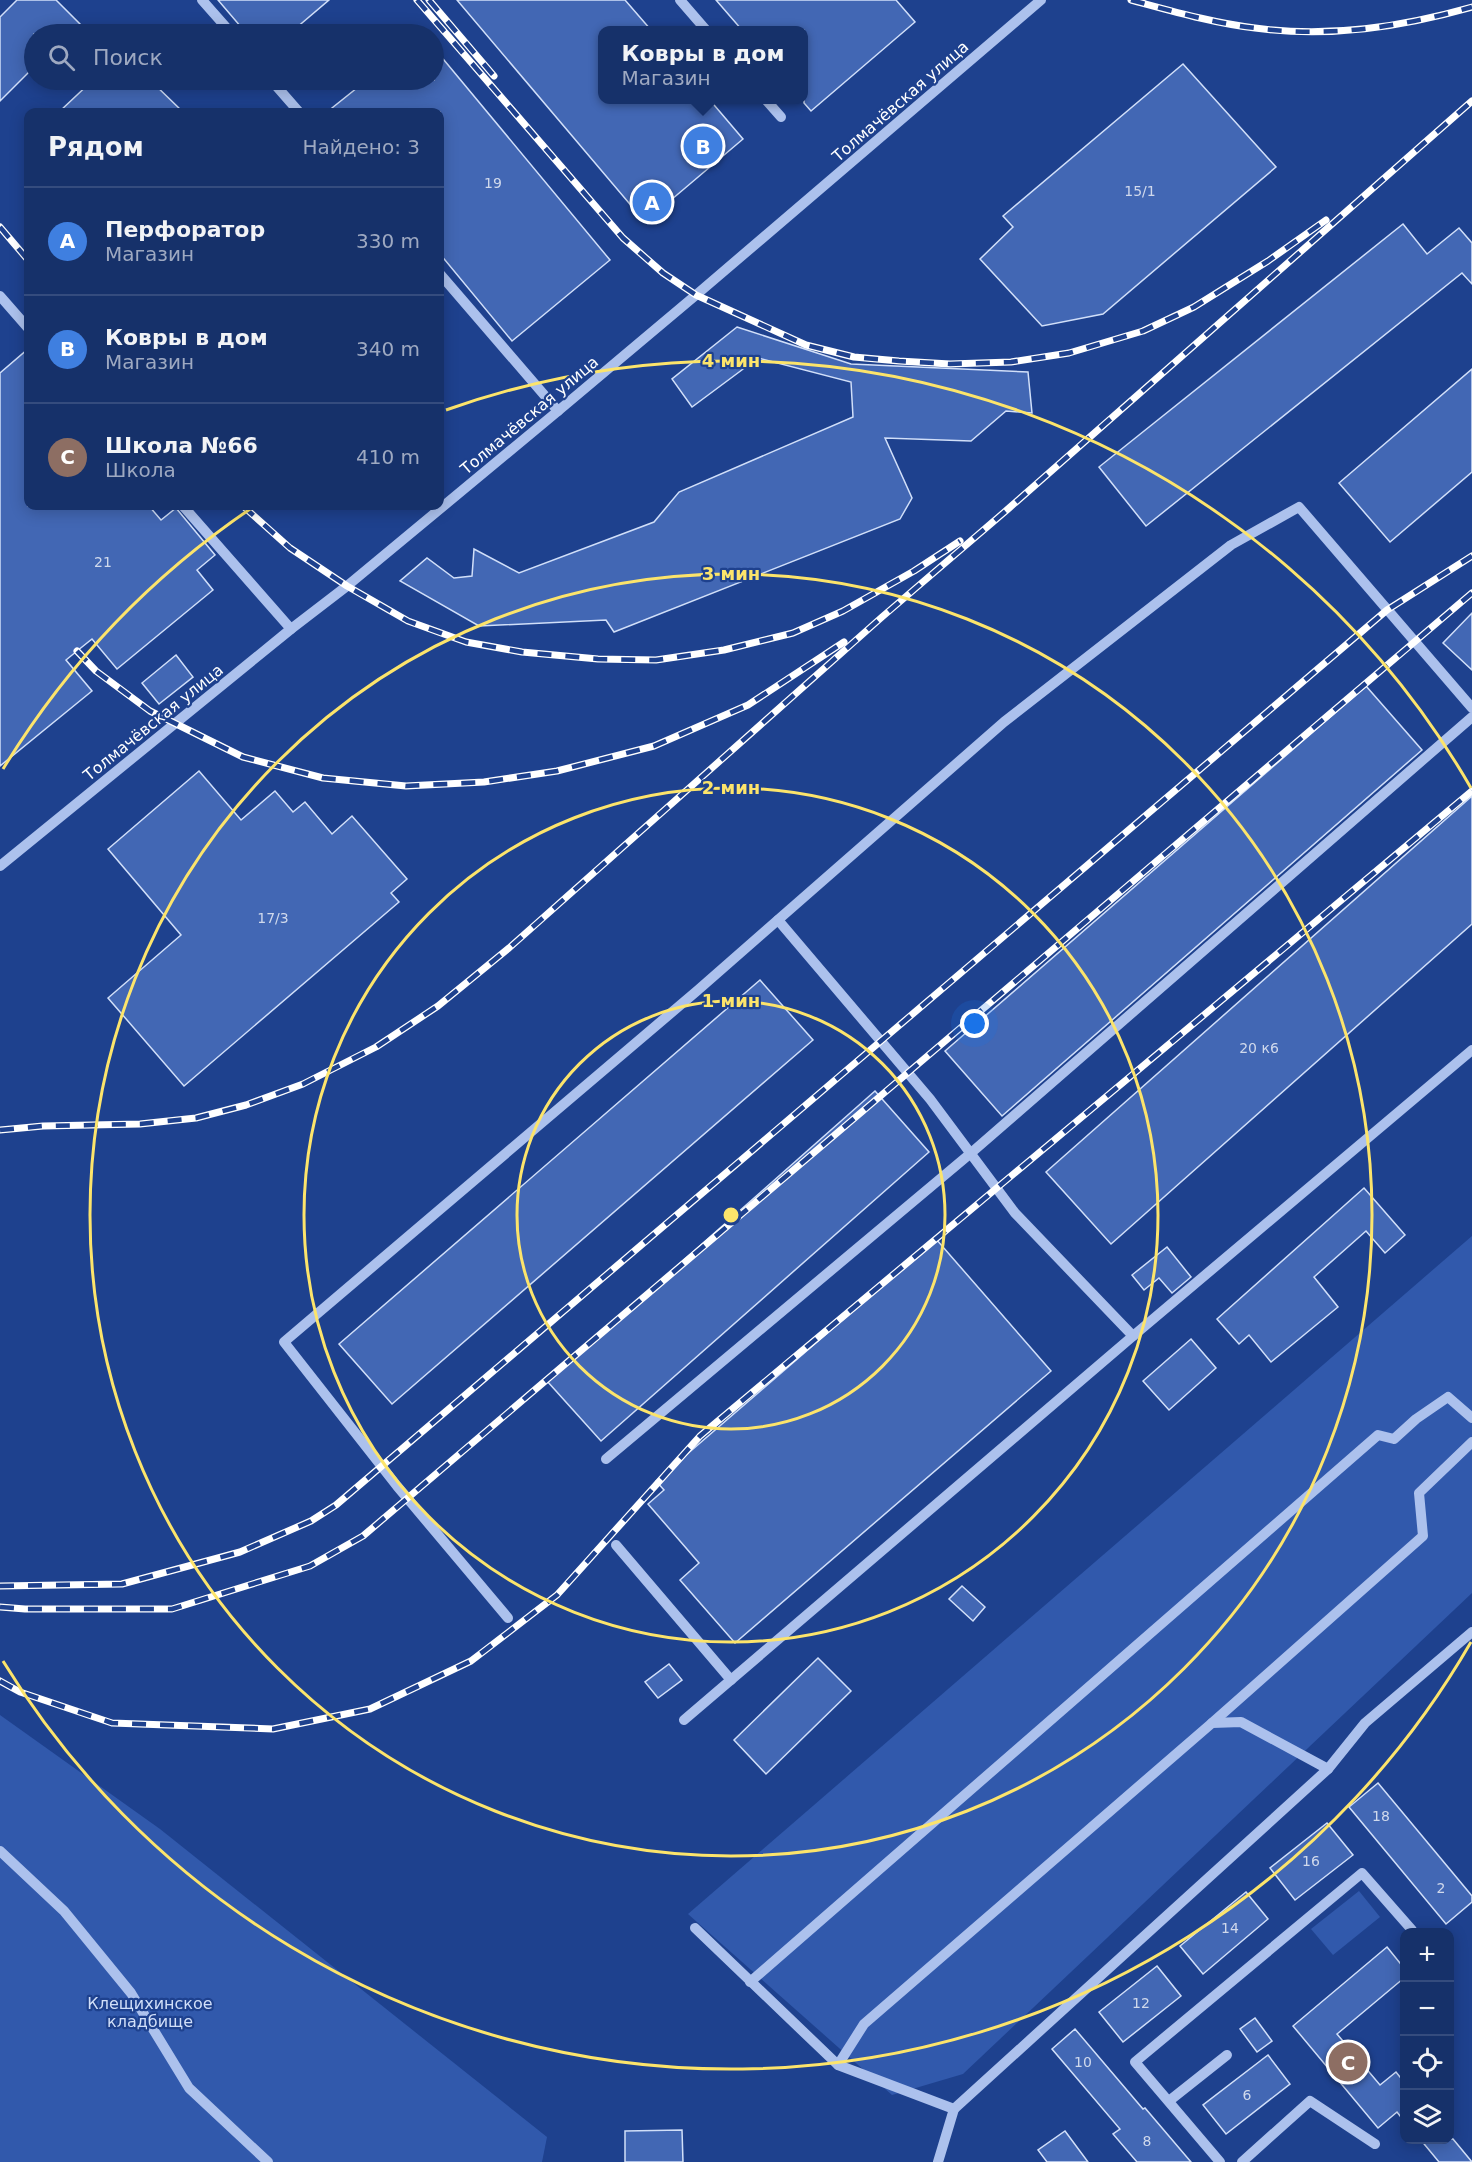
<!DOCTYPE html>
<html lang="ru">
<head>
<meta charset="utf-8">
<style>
  body { margin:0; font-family:"DejaVu Sans",sans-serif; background:#1f3970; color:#f1f3f6 }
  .controls { position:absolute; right:18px; bottom:18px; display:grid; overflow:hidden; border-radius:12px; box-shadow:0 3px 15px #0003 }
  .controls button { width:54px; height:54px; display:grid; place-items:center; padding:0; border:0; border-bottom:2px solid #354c7e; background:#16316a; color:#f1f3f6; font:30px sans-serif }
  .you { position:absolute; left:975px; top:1024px; width:21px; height:21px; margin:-15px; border:4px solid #fff; border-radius:50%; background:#1a73e8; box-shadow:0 0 0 9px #1a73e833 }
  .badge { display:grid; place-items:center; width:39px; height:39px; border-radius:50%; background:#fce46b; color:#fff; font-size:20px; font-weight:700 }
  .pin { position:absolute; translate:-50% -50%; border:3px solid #fff; box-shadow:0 2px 6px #0006 }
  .popup { position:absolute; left:598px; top:26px; width:210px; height:78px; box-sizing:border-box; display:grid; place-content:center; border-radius:12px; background:#16316a; filter:drop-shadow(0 2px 4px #0005); font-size:20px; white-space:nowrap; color:#9ea9c1 }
  .popup b { font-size:22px; color:#f1f3f6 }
  .popup::after { content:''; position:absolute; left:50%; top:100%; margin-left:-12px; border:12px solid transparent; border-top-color:#16316a }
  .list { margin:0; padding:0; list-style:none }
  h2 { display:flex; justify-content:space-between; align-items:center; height:78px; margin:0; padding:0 24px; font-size:26px }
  h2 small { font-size:20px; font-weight:400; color:#9ea9c1 }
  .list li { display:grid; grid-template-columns:39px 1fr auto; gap:18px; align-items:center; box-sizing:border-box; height:108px; padding:0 24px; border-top:2px solid #354c7e }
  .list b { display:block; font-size:22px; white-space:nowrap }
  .list p { margin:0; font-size:20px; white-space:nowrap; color:#9ea9c1 }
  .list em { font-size:20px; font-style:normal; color:#9ea9c1 }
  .icon { flex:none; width:33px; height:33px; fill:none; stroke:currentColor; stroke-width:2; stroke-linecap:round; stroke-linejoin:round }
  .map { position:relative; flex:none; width:1472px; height:2162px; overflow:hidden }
  .search { position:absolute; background:#16316a; box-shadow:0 3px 15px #0003; left:24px; top:24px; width:420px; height:66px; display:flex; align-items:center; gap:15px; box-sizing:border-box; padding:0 21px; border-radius:33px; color:#9ea9c1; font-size:22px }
  .panel { position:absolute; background:#16316a; box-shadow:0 3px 15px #0003; left:24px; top:108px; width:420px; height:402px; border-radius:12px }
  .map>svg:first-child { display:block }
</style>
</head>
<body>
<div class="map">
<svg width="1472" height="2162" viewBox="0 0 1472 2162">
  <rect width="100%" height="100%" fill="#1e418e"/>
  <g fill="#3159ac">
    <polygon points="1472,1236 1472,1593 963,2074 892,2095 688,1914"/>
    <polygon points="0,1715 160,1829 547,2137 542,2162 0,2162"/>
    <polygon points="1359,1891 1380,1917 1333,1955 1311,1929"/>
  </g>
  <g fill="#4267b4" stroke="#d1dff9" stroke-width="1.5">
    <polygon points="17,0 56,0 80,24 69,34 34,34 34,67 0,101 0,17"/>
    <polygon points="218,0 329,0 289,34 247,34"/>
    <polygon points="457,0 625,0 651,30 603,30 603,99 709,99 743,139 645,222"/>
    <polygon points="716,0 896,0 915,22 811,111 804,103 804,30 742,30"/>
    <polygon points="434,48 610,260 512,341 440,254 440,112 327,112 367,80 434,80"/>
    <polygon points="1183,64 1276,167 1103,314 1042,326 980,259 1013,227 1003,216"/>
    <polygon points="93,80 150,80 183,112 59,112"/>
    <polygon points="1403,224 1427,254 1459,228 1472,243 1472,284 1462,273 1146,526 1099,467"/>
    <polygon points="737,327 851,364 1028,372 1032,413 1006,411 971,441 885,438 912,498 900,519 614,632 606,620 479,626 400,581 427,558 454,578 472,576 474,549 519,573 654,522 679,492 853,417 851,382 758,358 692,407 672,379"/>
    <polygon points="28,349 28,506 149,506 161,520 176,508 215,555 197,570 213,590 117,669 92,639 77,651 66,660 92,691 0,766 0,373"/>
    <polygon points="1472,369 1472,472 1390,542 1339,483"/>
    <polygon points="1472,613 1472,670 1443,643"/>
    <polygon points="176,655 193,677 159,704 142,683"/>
    <polygon points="1366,686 1422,750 1002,1116 945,1051"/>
    <polygon points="199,771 241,820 275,791 293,812 305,802 332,834 352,816 407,879 391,893 399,902 184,1086 108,998 181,935 108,849"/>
    <polygon points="1472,796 1472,924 1111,1244 1046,1172"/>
    <polygon points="760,980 813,1040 392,1404 339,1344"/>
    <polygon points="875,1091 929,1152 601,1441 547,1381"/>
    <polygon points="1364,1188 1405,1235 1385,1253 1366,1231 1314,1277 1338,1307 1271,1362 1249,1335 1239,1344 1217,1319"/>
    <polygon points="936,1239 1051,1371 735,1643 680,1580 699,1563 648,1504 664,1490 656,1481"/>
    <polygon points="1167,1247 1191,1277 1172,1293 1159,1278 1144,1290 1132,1275"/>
    <polygon points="1191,1339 1216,1368 1169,1410 1143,1381"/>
    <polygon points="962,1586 985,1607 973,1621 949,1599"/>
    <polygon points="818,1658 851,1691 766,1774 734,1740"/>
    <polygon points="669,1664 682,1680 658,1698 645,1682"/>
    <polygon points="1378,1783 1472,1896 1472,1902 1446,1924 1349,1807"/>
    <polygon points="1327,1823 1353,1855 1295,1900 1270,1868"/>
    <polygon points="1246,1892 1268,1919 1203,1974 1180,1946"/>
    <polygon points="1387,1947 1404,1968 1404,1978 1337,2034 1380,2085 1396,2072 1404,2082 1404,2121 1397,2112 1378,2128 1293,2026"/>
    <polygon points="1157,1966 1181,1996 1123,2042 1099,2012"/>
    <polygon points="1255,2018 1272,2041 1257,2052 1240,2029"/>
    <polygon points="1075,2029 1143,2109 1145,2108 1191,2162 1137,2162 1113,2134 1120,2129 1052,2049"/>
    <polygon points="1268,2055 1290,2084 1226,2134 1203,2105"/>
    <polygon points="682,2130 683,2162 625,2162 625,2131"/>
    <polygon points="1065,2131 1088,2162 1047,2162 1038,2150"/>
    <polygon points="1420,2139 1453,2139 1472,2162 1439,2162"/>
  </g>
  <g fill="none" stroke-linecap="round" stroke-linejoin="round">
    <g stroke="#acc1ed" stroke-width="10">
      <polyline points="202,0 232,34"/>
      <polyline points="680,0 706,30"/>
      <polyline points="271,80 299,112"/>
      <polyline points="766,100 781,117"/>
      <polyline points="440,274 558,411"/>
      <polyline points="0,296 28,328"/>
      <polyline points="183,506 291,629"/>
      <polyline points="0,866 291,629 347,586 558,411 696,295 1041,0"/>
      <polyline points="778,920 930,1099 1015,1213 1133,1336 1472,1050"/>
      <polyline points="606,1459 971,1153 1472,717"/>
      <polyline points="616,1545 731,1680"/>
      <polyline points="508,1618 397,1486 284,1342 698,990 1004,722 1231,545 1299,507 1472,708"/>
      <polyline points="684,1720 1133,1336"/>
      <polyline points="1212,1723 1423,1536 1419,1493 1472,1442"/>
      <polyline points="0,1851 64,1911 131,1993 189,2088 268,2162"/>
      <polyline points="695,1928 838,2065 954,2109 938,2162"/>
      <polyline points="750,1982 1378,1435 1394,1439 1416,1419 1448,1397 1472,1418"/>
      <polyline points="838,2065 864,2024 1212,1723 1241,1722 1328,1769"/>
      <polyline points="1169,2101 1227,2055"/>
      <polyline points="954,2109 1328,1769 1365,1723 1472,1632"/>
      <polyline points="1220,2162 1135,2062 1362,1873 1412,1930"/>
      <polyline points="1242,2162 1310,2101 1375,2144"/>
    </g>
    <defs>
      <g id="rail">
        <polyline points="417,0 623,238 663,273 696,295 806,345 854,357 899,361 950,364 1011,362 1069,353 1143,331 1194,307 1268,261 1326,220"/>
        <polyline points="429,0 494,76"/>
        <path d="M1131,0c41,11 82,23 124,28 74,10 146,-1 217,-21"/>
        <polyline points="0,227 28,260"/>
        <polyline points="243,506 290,548 347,586 408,621 466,642 522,652 598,659 656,660 724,650 793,633 843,611 914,571 960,541"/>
        <polyline points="77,651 96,671 150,711 243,757 323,778 406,786 484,782 557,771 654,746 748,705 844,642"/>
        <polyline points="0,1130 43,1126 140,1124 196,1118 246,1105 303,1084 376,1047 438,1006 509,948 882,617 1008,509 1472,101"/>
        <polyline points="0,1586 122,1584 240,1552 311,1521 336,1505 1387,610 1472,556"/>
        <polyline points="0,1607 25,1609 172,1609 310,1566 363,1536 1472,593"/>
        <polyline points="0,1681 20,1692 112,1723 273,1729 370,1709 471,1661 557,1595 700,1436 1472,791"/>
      </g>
    </defs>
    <use href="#rail" stroke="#fff" stroke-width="7"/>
    <use href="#rail" stroke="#1e418e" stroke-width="4.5" stroke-dasharray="14" stroke-linecap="butt"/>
  </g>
  <g fill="none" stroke="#fce46b" stroke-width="3">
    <circle cx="731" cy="1215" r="214"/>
    <circle cx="731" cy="1215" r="427"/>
    <circle cx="731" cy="1215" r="641"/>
    <path d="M1471 1642A854 854 0 0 1 3 1661M3 769A854 854 0 0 1 253 507M446 410A854 854 0 0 1 1471 788"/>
  </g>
  <g text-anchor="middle" stroke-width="4.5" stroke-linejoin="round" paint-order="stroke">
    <g font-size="14" fill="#d0d9ec">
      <text x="493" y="188">19</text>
      <text x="1140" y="196">15/1</text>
      <text x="103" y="567">21</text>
      <text x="273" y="923">17/3</text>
      <text x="1259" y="1053">20 к6</text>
      <text x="1381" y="1821">18</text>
      <text x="1311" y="1866">16</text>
      <text x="1441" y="1893">2</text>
      <text x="1230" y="1933">14</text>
      <text x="1141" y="2008">12</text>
      <text x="1083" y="2067">10</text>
      <text x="1247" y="2100">6</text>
      <text x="1147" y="2146">8</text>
    </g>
    <g font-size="16" fill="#fff" stroke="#1e418e">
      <text transform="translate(900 101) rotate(-41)" y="6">Толмачёвская улица</text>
      <text transform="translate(529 415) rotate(-40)" y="6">Толмачёвская улица</text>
      <text transform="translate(153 722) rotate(-39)" y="6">Толмачёвская улица</text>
    </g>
    <g font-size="16" fill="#d1dff9" stroke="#1e418e">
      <text x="150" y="2009">Клещихинское<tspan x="150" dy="18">кладбище</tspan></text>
    </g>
  </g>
  <circle cx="731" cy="1215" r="9" fill="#fce46b" stroke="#1e418e" stroke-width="3"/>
  <g font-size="18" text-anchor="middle" font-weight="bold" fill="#fce46b" stroke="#1e418e" stroke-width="4.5" stroke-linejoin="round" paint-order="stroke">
    <text x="731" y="367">4 мин</text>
    <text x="731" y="580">3 мин</text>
    <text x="731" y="794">2 мин</text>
    <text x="731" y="1007">1 мин</text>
  </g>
</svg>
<div class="controls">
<button>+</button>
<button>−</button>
<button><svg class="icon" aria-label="locate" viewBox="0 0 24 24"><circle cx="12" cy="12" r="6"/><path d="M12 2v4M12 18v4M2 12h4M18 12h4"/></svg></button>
<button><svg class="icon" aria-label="layers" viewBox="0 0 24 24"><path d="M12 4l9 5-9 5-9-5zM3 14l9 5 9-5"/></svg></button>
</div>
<div class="you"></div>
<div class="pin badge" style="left:652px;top:202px;background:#3f7fe0">A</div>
<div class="pin badge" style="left:703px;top:146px;background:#3f7fe0">B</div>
<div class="popup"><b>Ковры в дом</b>Магазин</div>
<div class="pin badge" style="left:1348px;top:2062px;background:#8d6e63">C</div>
<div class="search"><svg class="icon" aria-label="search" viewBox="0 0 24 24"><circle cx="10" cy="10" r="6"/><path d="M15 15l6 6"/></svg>Поиск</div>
<section class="panel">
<h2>Рядом<small>Найдено: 3</small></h2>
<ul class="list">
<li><span class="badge" style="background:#3f7fe0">A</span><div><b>Перфоратор</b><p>Магазин</p></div><em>330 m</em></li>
<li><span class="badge" style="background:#3f7fe0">B</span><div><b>Ковры в дом</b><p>Магазин</p></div><em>340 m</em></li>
<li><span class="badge" style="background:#8d6e63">C</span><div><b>Школа №66</b><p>Школа</p></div><em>410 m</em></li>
</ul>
</section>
</div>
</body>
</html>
